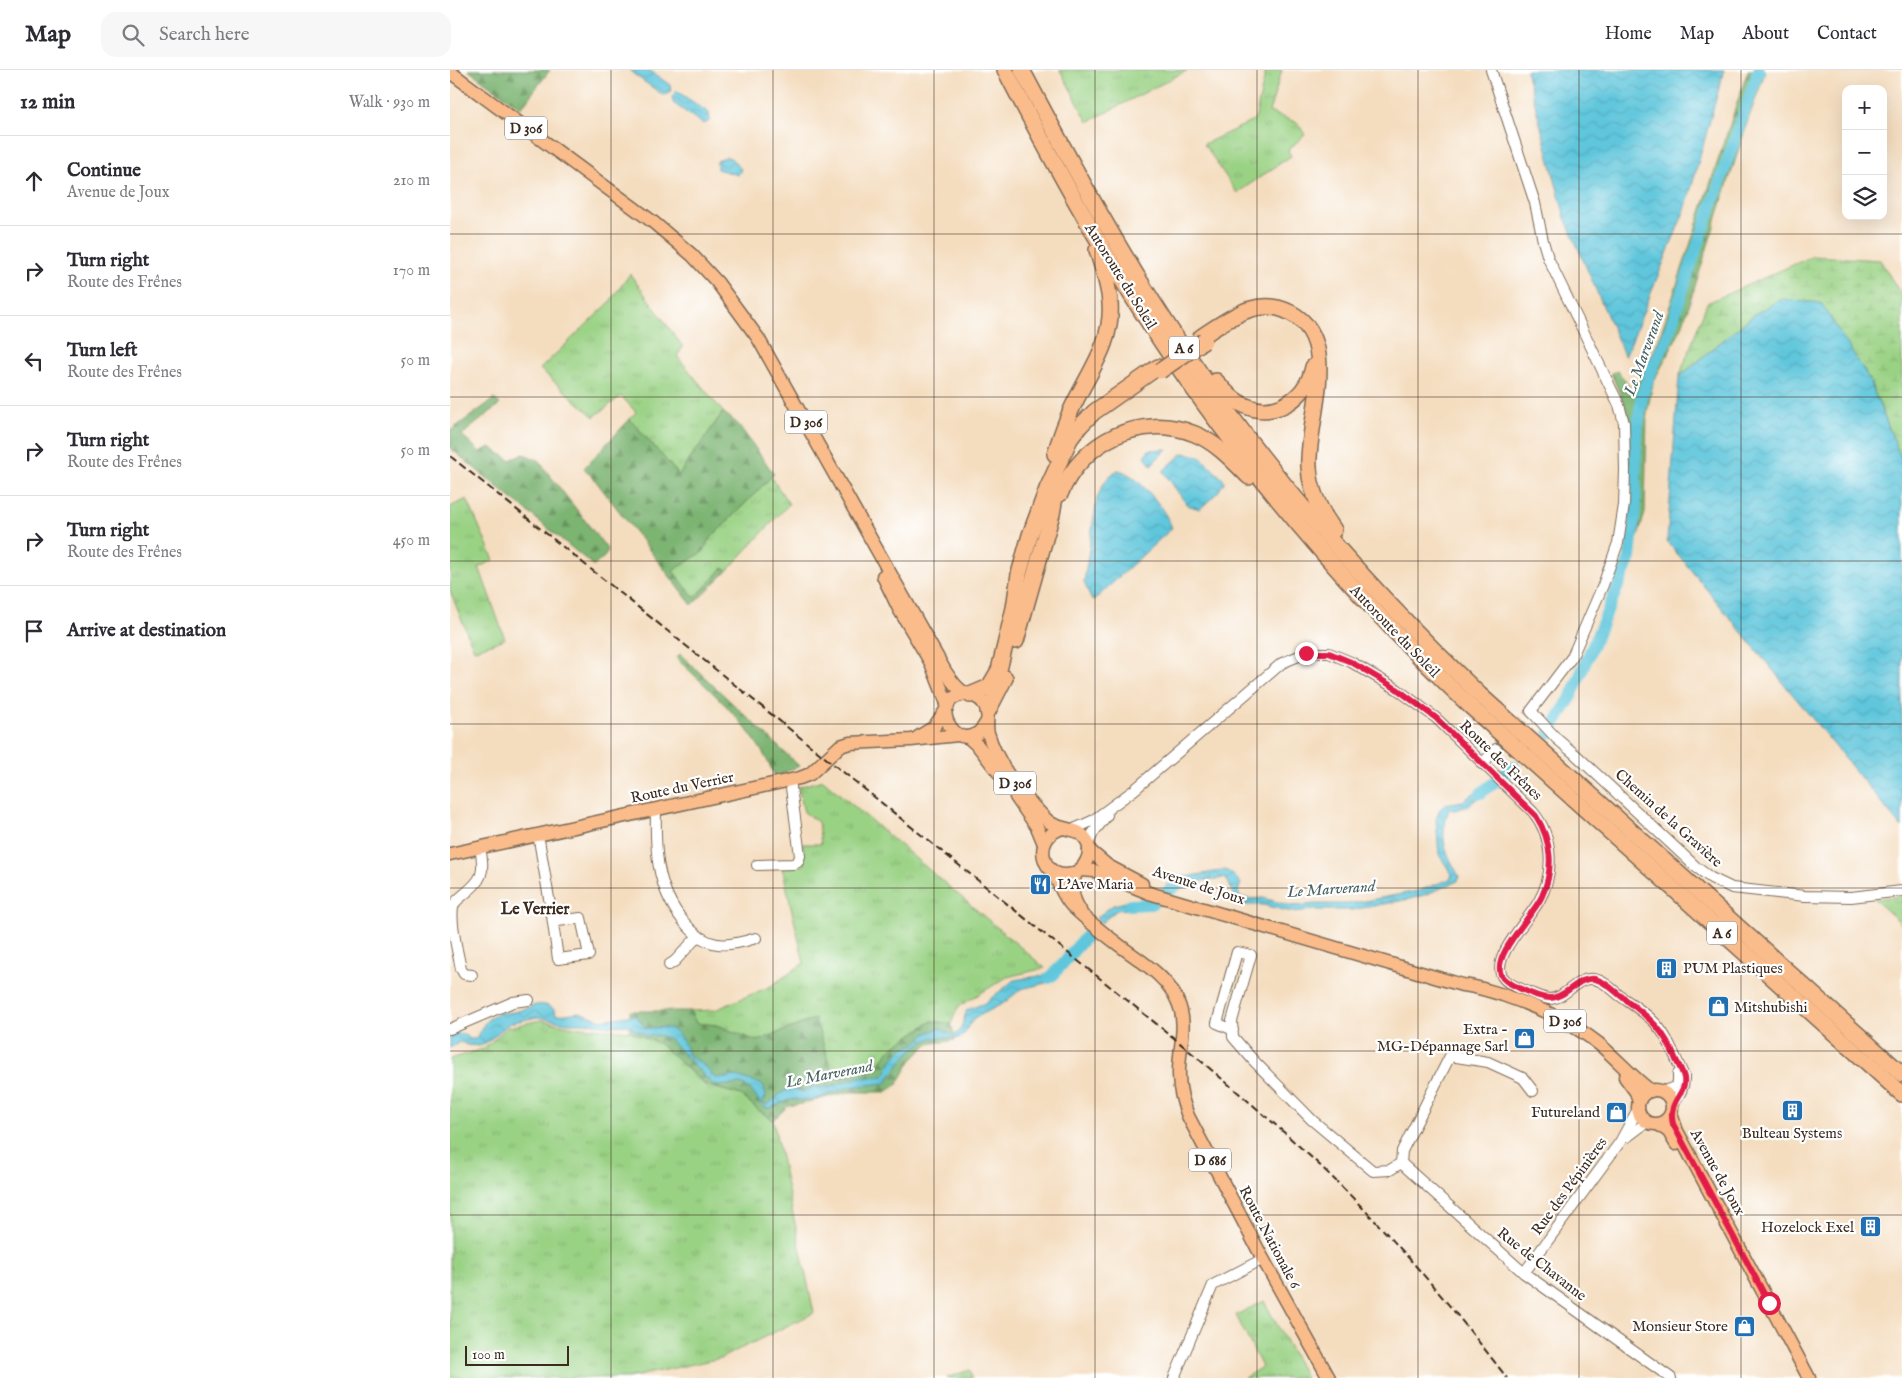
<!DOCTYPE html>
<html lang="en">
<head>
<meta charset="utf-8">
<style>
  body { margin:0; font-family:"IM FELL English",serif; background:#f7f7f7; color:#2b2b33 }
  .controls { position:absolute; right:15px; top:15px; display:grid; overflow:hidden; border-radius:10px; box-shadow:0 5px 20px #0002 }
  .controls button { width:45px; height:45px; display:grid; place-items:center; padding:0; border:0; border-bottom:1px solid #e1e1e2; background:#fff; color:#2b2b33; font:25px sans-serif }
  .scale { position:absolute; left:15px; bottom:12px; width:104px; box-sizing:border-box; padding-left:5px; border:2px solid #3b2a1e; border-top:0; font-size:14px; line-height:18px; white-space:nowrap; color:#3b2a1e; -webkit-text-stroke:4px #fff; paint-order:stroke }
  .stop { position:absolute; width:15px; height:15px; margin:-11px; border:4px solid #e11d48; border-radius:50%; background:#fff }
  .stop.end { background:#e11d48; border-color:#fff; box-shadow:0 1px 5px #0008 }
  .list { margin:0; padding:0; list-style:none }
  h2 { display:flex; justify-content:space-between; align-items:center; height:65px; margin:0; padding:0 20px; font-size:21px }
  h2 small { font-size:16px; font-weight:400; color:#7c7c81 }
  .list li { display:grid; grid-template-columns:32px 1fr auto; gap:15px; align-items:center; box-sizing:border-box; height:90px; padding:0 20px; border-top:1px solid #e1e1e2 }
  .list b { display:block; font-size:19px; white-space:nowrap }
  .list p { margin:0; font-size:16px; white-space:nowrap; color:#7c7c81 }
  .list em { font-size:16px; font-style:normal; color:#7c7c81 }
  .icon { flex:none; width:28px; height:28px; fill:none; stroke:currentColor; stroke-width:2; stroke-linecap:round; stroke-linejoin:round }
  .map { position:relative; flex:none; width:1452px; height:1308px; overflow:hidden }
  header { display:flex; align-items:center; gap:30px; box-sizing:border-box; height:70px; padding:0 25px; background:#fff; border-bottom:1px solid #e1e1e2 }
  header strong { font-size:24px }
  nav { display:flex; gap:28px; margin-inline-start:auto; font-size:18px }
  .search { width:350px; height:45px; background:#f7f7f7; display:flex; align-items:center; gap:12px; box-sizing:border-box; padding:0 18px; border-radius:15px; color:#7c7c81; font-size:19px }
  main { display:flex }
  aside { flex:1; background:#fff }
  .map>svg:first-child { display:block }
</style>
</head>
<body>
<header>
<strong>Map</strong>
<div class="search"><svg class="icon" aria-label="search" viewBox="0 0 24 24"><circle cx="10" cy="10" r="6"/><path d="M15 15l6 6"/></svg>Search here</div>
<nav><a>Home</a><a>Map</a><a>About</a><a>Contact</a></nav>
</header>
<main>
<aside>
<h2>12 min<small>Walk · 930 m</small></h2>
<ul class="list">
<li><svg class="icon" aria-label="ahead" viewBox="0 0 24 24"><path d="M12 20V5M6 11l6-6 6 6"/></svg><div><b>Continue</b><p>Avenue de Joux</p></div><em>210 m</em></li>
<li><svg class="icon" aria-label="right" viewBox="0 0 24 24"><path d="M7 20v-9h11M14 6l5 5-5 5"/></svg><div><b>Turn right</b><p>Route des Frênes</p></div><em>170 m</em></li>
<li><svg class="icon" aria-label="left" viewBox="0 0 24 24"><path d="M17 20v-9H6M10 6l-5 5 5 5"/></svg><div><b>Turn left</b><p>Route des Frênes</p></div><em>50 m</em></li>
<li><svg class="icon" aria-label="right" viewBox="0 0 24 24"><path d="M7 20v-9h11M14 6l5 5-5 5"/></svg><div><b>Turn right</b><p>Route des Frênes</p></div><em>50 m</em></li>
<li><svg class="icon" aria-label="right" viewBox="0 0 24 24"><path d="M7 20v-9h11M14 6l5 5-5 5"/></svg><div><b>Turn right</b><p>Route des Frênes</p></div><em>450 m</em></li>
<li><svg class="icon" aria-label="arrive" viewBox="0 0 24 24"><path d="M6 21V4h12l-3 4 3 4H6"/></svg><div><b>Arrive at destination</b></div></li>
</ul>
</aside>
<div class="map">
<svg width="1452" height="1308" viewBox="0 0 1452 1308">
  <defs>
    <pattern id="grass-tufts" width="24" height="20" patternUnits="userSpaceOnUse" patternTransform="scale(1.25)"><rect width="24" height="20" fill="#9ad284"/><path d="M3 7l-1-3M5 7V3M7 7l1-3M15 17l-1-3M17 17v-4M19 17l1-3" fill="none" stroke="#86b472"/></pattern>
    <pattern id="forest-firs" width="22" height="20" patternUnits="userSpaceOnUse" patternTransform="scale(1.25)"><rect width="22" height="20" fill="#7bb472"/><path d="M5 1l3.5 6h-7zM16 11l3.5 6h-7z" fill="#66935d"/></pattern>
    <pattern id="wetland-marsh" width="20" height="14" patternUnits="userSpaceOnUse" patternTransform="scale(1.25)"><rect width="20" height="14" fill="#9ad284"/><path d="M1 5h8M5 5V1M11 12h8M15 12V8" fill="none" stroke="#86b472"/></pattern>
    <pattern id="water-waves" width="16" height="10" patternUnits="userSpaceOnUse" patternTransform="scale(1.25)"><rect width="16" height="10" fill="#5fc6dc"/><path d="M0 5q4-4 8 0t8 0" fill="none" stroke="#53aabc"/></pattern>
  </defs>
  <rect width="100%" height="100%" fill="#fff"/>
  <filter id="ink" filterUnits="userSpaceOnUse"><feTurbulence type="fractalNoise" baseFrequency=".02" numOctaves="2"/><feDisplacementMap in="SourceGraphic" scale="10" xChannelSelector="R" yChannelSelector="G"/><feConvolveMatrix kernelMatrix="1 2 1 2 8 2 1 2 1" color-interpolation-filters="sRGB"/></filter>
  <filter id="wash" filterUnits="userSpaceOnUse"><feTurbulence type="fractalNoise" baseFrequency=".0096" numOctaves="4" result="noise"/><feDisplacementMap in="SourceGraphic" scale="20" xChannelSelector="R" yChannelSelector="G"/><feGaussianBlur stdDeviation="1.12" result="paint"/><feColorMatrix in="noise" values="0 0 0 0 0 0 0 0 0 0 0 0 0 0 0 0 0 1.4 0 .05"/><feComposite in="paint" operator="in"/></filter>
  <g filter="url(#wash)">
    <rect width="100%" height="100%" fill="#f4ddbf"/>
    <g fill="url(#grass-tufts)" stroke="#6a7e51">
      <polygon points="610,0 738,0 638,52"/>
      <polygon points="816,0 832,0 819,42 848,53 855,65 838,80 841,86 787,123 754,74 805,50"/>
      <polygon points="180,204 233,277 227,286 273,342 229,405 180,349 186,342 171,326 144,347 90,299 158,234"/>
      <polygon points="321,407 339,434 277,501 273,498 245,528 222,501 254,481 258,471"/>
      <polygon points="17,429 44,490 29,497 55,569 24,580 0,521 0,437"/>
      <polygon points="373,710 595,898 557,907 508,937 501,954 482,951 443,977 423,1000 384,1008 365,949 307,971 266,955 246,953 240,941 265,940 321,916 354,893 332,797 354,795 353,774 371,774 368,752 354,742 348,717"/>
      <polygon points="1452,826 1452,854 1424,829"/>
      <polygon points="91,950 119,956 180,961 210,974 255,1015 291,1025 308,1040 323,1050 364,1243 271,1288 178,1308 0,1308 0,989 33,979 58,957"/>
      <polygon points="814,1231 856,1308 794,1308 812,1297 786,1245"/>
      <polygon points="520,1300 522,1308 496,1308"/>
    </g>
    <g fill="url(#forest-firs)" stroke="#5b6f48">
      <polygon points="18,0 100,0 71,38"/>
      <polygon points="1298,0 1316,0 1298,50 1232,257 1203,313 1197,342 1195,443 1187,470 1177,444 1179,353 1176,339 1161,303 1168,301 1183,322 1209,269"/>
      <polygon points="44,329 50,334 12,365 30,382 40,377 60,390 74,384 88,390 158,480 155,486 144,496 0,378 0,361"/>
      <polygon points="273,342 288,354 324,404 258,471 254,481 223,501 245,528 273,498 277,501 242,535 145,410 134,398 180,349 229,405"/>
      <path d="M230,584l119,112 -24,11c-20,-49 -61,-83 -99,-119z"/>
      <polygon points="180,941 240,941 246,953 266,955 307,971 365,949 384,1008 423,1000 443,977 482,951 501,954 506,970 478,974 461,991 447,1015 436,1022 398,1022 351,1034 338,1036 323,1050 308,1040 291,1025 256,1015 210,974 180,961"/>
    </g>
    <polygon fill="url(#wetland-marsh)" stroke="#6a7e51" points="1363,186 1430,190 1452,226 1452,390 1418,307 1306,243 1229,307 1257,233"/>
    <g fill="url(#water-waves)" stroke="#4d787d">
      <polygon points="181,0 199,0 220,15 221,21 218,24 213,25 182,3"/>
      <polygon points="1076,0 1274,0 1236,137 1175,287 1115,148"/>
      <polygon points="227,21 259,43 260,50 258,52 253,54 223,33 222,26"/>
      <polygon points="276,87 281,88 291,99 288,105 267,99 267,91"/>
      <polygon points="1332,229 1371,233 1418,307 1452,390 1452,758 1217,471 1229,307 1306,243"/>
      <polygon points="717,379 701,395 695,386 699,380"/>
      <polygon points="733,383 749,386 775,411 768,422 750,439 737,435 713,401"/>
      <path d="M668,400c19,3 48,40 54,58l-78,72 -3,-1 -7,-17 13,-84c5,-11 9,-22 21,-28z"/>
      <polygon points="1058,696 1063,696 1063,701 1055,710 1050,706 1051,703"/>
      <path d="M1038,713h6c-2,12 -18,13 -25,23l-14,4 -6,-1c-10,31 -5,40 10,67l-1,5 -31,13 -17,5 -58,11h-38l-22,2 -29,-7h-22c-10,-7 -8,-18 -16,-27l-41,5 -6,8 -12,-4v-2l25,-9 34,-6c6,2 12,9 16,13l-3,9 2,5 10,2 13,-1 29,8 24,-2h32l70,-13 32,-12 2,-5 -13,-19 -3,-35 3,-10 6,-6 18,-3z"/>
      <polygon points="676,832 697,832 698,835 692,838 667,840 651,853 646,848 663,835"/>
      <polygon points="637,858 644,863 629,880 623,876"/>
      <path d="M609,894l6,5 -15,13 -29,7 -17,14 -31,16 -8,14 -6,5c-8,0 -16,-1 -24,0 -22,3 -37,29 -49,45l-37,4 -35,13h-26l-17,8h-5l-6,-5 -10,-14 -4,-3 -6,-2 -22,2 -6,-2 -44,-46 -10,-3 -10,1 -21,-11 -17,1 -22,-3h-21l-30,-6 -27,6 -23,19 -7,4 -13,-1 -7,-3 -10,6v-13l7,-2 7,1 6,5h5c6,-7 7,-16 16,-22 8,-6 14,-4 23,-5 15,-3 26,-14 41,-2l1,5 24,-3 21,8 33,-5 6,5 5,8c17,0 27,-5 38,13 3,4 3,10 6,15l13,7 13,15 23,-2c8,5 18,4 26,10l2,12 -3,2v3l4,2c14,-10 18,-21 36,-13l9,-5h16l31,-10h21l5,-3 6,-13 12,-13 12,-4 10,-10 14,-6c4,1 6,4 11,6 12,4 13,-16 17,-24l18,-7 29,-23 31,-5 8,-4z"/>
    </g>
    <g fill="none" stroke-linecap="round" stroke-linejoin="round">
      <g stroke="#5fc6dc" stroke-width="12">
        <polyline points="1099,663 1120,629 1180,488 1185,439 1186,368 1192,326 1203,296 1217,268 1241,195 1309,0"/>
        <polyline points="1031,723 1064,697"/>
        <polyline points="680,835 701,834 731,812 735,811"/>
        <polyline points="599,908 603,905 637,865"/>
      </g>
    </g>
  </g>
  <g filter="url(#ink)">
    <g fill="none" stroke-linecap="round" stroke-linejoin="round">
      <polyline stroke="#cfb99f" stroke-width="10" stroke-dasharray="10 5" stroke-linecap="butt" points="1046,679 1081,641"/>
      <defs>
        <g id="minor">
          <polyline points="1041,0 1085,133 1093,171 1098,188 1169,335 1174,353 1175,400 1174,435 1168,473 1153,515 1122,587 1081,641 1107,669 1126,685 1246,797 1261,808 1282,818 1355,826 1401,827 1452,821"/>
          <polyline points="1032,694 1046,679"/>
          <path d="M206,739c-1,41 0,79 28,113 22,27 41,26 72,16"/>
          <path d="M624,759l18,-8 42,-31 148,-127 24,-10h23l22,9 46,27 39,29 97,94c20,24 22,61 6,89 -9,17 -48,56 -37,75 4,7 14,11 22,14 7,3 17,8 25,9 17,0 27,-22 44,-20 10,1 19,10 26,16 12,9 26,17 36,28 14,15 20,35 29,53 1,12 -6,21 -12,30"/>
          <polyline points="88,764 102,846 108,851 131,848 139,885 108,889 102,846"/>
          <polyline points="638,775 643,763 657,745"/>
          <polyline points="307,795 343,794 348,792 350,786 340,710"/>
          <polyline points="219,895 225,891 247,867"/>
          <path d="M22,905l-8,-1 -3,-5c-3,-16 -11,-46 -8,-61 1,-5 5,-9 9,-12 21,-17 23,-22 18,-49"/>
          <polyline points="0,959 63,932 79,930"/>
          <polyline points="783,960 767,953 787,882 801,885 782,951 783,967 803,990 862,1050 923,1101 940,1100 951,1093"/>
          <polyline points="1212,1022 1225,1017 1228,1012 1228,1004"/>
          <polyline points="1177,1067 1197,1052"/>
          <polyline points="951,1093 1074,1203 1221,1308"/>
          <polyline points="951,1093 952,1081 1000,986 1038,992 1073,1008 1083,1021"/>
          <polyline points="1074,1203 1170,1072 1188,1039"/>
          <polyline points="724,1308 763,1215 813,1189"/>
        </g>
        <g id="major">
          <path d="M0,2l203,150 39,33 25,27 41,56 187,333c5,7 9,15 17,20 8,5 17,4 22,13 7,9 1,19 4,29 9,31 32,60 54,82 4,5 9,9 15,11 12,5 23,2 30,15 6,12 -2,29 -15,33 -30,8 -42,-37 -9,-46"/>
          <polyline points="433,506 449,539 481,593 498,636"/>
          <path d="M518,624c-49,3 -6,72 18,29"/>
          <polyline points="468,667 484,657 496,640"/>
          <polyline points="518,667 529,677 552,707"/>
          <polyline points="566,727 587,757 594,774"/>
          <polyline points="639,780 658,796 692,814"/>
          <polyline points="0,784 350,708 360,704 390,676 400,673 461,670 508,665"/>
          <path d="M601,800c8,11 11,26 21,36 15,14 31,27 47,39 21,16 47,30 58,55 12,25 1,49 2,75 0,15 4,27 9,41l75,143 66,119"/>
          <path d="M630,800l15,1 54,22 313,92c14,1 27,6 41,10 35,12 67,26 96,49 18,15 33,33 52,47"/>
          <path d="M627,802c-7,12 -5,26 3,38"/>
          <polyline points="1175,1007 1186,1022 1189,1031"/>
          <circle cx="1205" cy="1037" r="17"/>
          <polyline points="1221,1044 1227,1061 1359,1308"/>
          <polyline points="1208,1054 1219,1062 1226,1074"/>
        </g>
        <g id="highway">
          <path d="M555,0c63,122 131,243 214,354 75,101 159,195 251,282l432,388"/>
          <path d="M572,0c50,95 101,189 161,278 85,127 187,242 297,347l422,379"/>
          <path d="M751,267c28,-18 56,-42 90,-24 52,28 15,109 18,154 1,24 11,44 25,63"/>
          <path d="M766,311c9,10 17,20 30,25 30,13 61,-9 67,-39"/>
          <path d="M605,384c6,-19 12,-37 21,-54 16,-32 37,-60 34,-97 -1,-18 -8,-36 -13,-53"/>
          <path d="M610,424c22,-53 81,-82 135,-60 22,9 38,27 54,43"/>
          <polyline points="566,571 602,444 608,410"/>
          <polyline points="520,625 539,617 549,600 564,538 569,504 580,465 597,419 620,369 630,356 644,342 708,297"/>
          <polyline points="538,641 555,608"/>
        </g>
      </defs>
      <use href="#minor" stroke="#7c6956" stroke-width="12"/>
      <use href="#major" stroke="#7c6956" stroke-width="15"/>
      <use href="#highway" stroke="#7c6956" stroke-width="18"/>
      <use href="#minor" stroke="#fff" stroke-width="10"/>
      <use href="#major" stroke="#fabc8b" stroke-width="12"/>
      <use href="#highway" stroke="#fabc8b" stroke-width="15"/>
      <path stroke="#3b2a1e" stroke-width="2" stroke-dasharray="8 4" stroke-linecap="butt" d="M0,386l724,582c55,47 110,92 162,143 62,61 118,128 171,197"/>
      <defs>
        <polyline id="highway-bridge" points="710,301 754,271"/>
      </defs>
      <use href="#highway-bridge" stroke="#7c6956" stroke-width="18" stroke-linecap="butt"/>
      <use href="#highway-bridge" stroke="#fabc8b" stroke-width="15"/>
    </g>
  </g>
  <g fill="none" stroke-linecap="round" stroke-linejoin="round" filter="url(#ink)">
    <path stroke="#e11d48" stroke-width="6" d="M856,583h23l22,9 46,27 39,29 100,98c16,25 18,54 6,80 -8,19 -50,58 -41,79 3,7 11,9 18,13 8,4 22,11 32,10 16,-1 27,-22 44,-19 10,2 18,11 26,17 27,21 42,31 55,64 3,6 7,12 8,18 3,16 -17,22 -11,46l96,179"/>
  </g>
  <path fill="none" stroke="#3b2a1e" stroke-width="1" stroke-opacity="0.55" d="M161,0v1308M323,0v1308M484,0v1308M645,0v1308M807,0v1308M968,0v1308M1129,0v1308M1291,0v1308M0,164h1452M0,327h1452M0,491h1452M0,654h1452M0,818h1452M0,981h1452M0,1145h1452"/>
  <defs>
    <symbol id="restaurant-square" viewBox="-11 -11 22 22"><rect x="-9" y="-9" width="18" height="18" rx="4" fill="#1f6fb2" stroke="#fff"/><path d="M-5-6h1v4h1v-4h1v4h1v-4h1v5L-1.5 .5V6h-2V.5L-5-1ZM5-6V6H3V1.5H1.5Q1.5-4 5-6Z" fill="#fff"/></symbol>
    <symbol id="building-square" viewBox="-11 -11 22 22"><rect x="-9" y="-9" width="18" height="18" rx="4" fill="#1f6fb2" stroke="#fff"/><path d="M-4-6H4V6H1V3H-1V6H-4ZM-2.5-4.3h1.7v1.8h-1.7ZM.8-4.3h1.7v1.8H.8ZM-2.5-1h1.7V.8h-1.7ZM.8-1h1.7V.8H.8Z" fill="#fff"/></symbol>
    <symbol id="shop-square" viewBox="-11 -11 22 22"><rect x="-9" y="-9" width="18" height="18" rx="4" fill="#1f6fb2" stroke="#fff"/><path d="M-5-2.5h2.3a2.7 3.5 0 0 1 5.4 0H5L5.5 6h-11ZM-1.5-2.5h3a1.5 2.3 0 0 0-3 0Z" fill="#fff"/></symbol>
  </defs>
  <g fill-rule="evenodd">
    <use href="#restaurant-square" x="578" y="802" width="25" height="25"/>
    <use href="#building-square" x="1204" y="886" width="25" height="25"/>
    <use href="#shop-square" x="1256" y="924" width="25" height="25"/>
    <use href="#shop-square" x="1062" y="956" width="25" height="25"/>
    <use href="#building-square" x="1330" y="1028" width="25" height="25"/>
    <use href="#shop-square" x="1154" y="1030" width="25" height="25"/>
    <use href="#building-square" x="1408" y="1144" width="25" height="25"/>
    <use href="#shop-square" x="1282" y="1244" width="25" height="25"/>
  </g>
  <g text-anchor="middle" stroke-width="4.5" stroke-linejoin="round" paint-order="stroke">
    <g fill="#fff" stroke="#766a62" stroke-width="1">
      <rect x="55" y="46.5" width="42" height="23" rx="4"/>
      <rect x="719" y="266.5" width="30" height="23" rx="4"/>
      <rect x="335" y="340.5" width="42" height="23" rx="4"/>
      <rect x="544" y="701.5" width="42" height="23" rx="4"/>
      <rect x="1257" y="851.5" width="30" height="23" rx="4"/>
      <rect x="1094" y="939.5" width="42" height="23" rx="4"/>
      <rect x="739" y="1078.5" width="42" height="23" rx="4"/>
    </g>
    <g font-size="14" font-weight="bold" fill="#3b2a1e">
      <text x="76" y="63">D 306</text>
      <text x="734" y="283">A 6</text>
      <text x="356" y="357">D 306</text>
      <text x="565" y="718">D 306</text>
      <text x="1272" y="868">A 6</text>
      <text x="1115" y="956">D 306</text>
      <text x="760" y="1095">D 686</text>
    </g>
    <g font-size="15" fill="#3b2a1e" stroke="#fff">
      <text transform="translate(671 206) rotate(58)" y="5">Autoroute du Soleil</text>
      <text transform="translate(945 561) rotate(46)" y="5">Autoroute du Soleil</text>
      <text transform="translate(1051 690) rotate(44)" y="5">Route des Frênes</text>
      <text transform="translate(232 717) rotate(-12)" y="5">Route du Verrier</text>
      <text transform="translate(1219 748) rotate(42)" y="5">Chemin de la Gravière</text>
      <text transform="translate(749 815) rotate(18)" y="5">Avenue de Joux</text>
      <text transform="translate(1268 1102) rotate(61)" y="5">Avenue de Joux</text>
      <text transform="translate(1119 1116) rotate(-54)" y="5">Rue des Pépinières</text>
      <text transform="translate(820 1167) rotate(62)" y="5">Route Nationale 6</text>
      <text transform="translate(1092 1194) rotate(38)" y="5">Rue de Chavanne</text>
    </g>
    <g font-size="15" fill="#3b2a1e" stroke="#fff" text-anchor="end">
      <text x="607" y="819" text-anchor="start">L'Ave Maria</text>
      <text x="1233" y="903" text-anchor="start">PUM Plastiques</text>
      <text x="1284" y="942" text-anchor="start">Mitshubishi</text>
      <text x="1058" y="964">Extra -<tspan x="1058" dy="17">MG-Dépannage Sarl</tspan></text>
      <text x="1150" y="1047">Futureland</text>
      <text x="1342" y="1068" text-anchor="middle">Bulteau Systems</text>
      <text x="1404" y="1162">Hozelock Exel</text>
      <text x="1278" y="1261">Monsieur Store</text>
    </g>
    <g font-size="16" font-style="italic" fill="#486160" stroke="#fff">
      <text transform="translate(1193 283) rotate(-70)" y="6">Le Marverand</text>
      <text transform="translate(881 818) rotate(-4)" y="6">Le Marverand</text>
      <text transform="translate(379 1003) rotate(-11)" y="6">Le Marverand</text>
    </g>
    <g font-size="16" font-weight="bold" fill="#3b2a1e" stroke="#fff">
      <text x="85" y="844">Le Verrier</text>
    </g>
  </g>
</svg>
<div class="controls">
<button>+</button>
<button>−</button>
<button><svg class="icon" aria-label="layers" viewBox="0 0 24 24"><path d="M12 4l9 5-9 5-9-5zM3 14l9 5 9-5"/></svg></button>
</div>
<div class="scale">100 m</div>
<div class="stop" style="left:1319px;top:1233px"></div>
<div class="stop end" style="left:856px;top:583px"></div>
</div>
</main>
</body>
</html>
